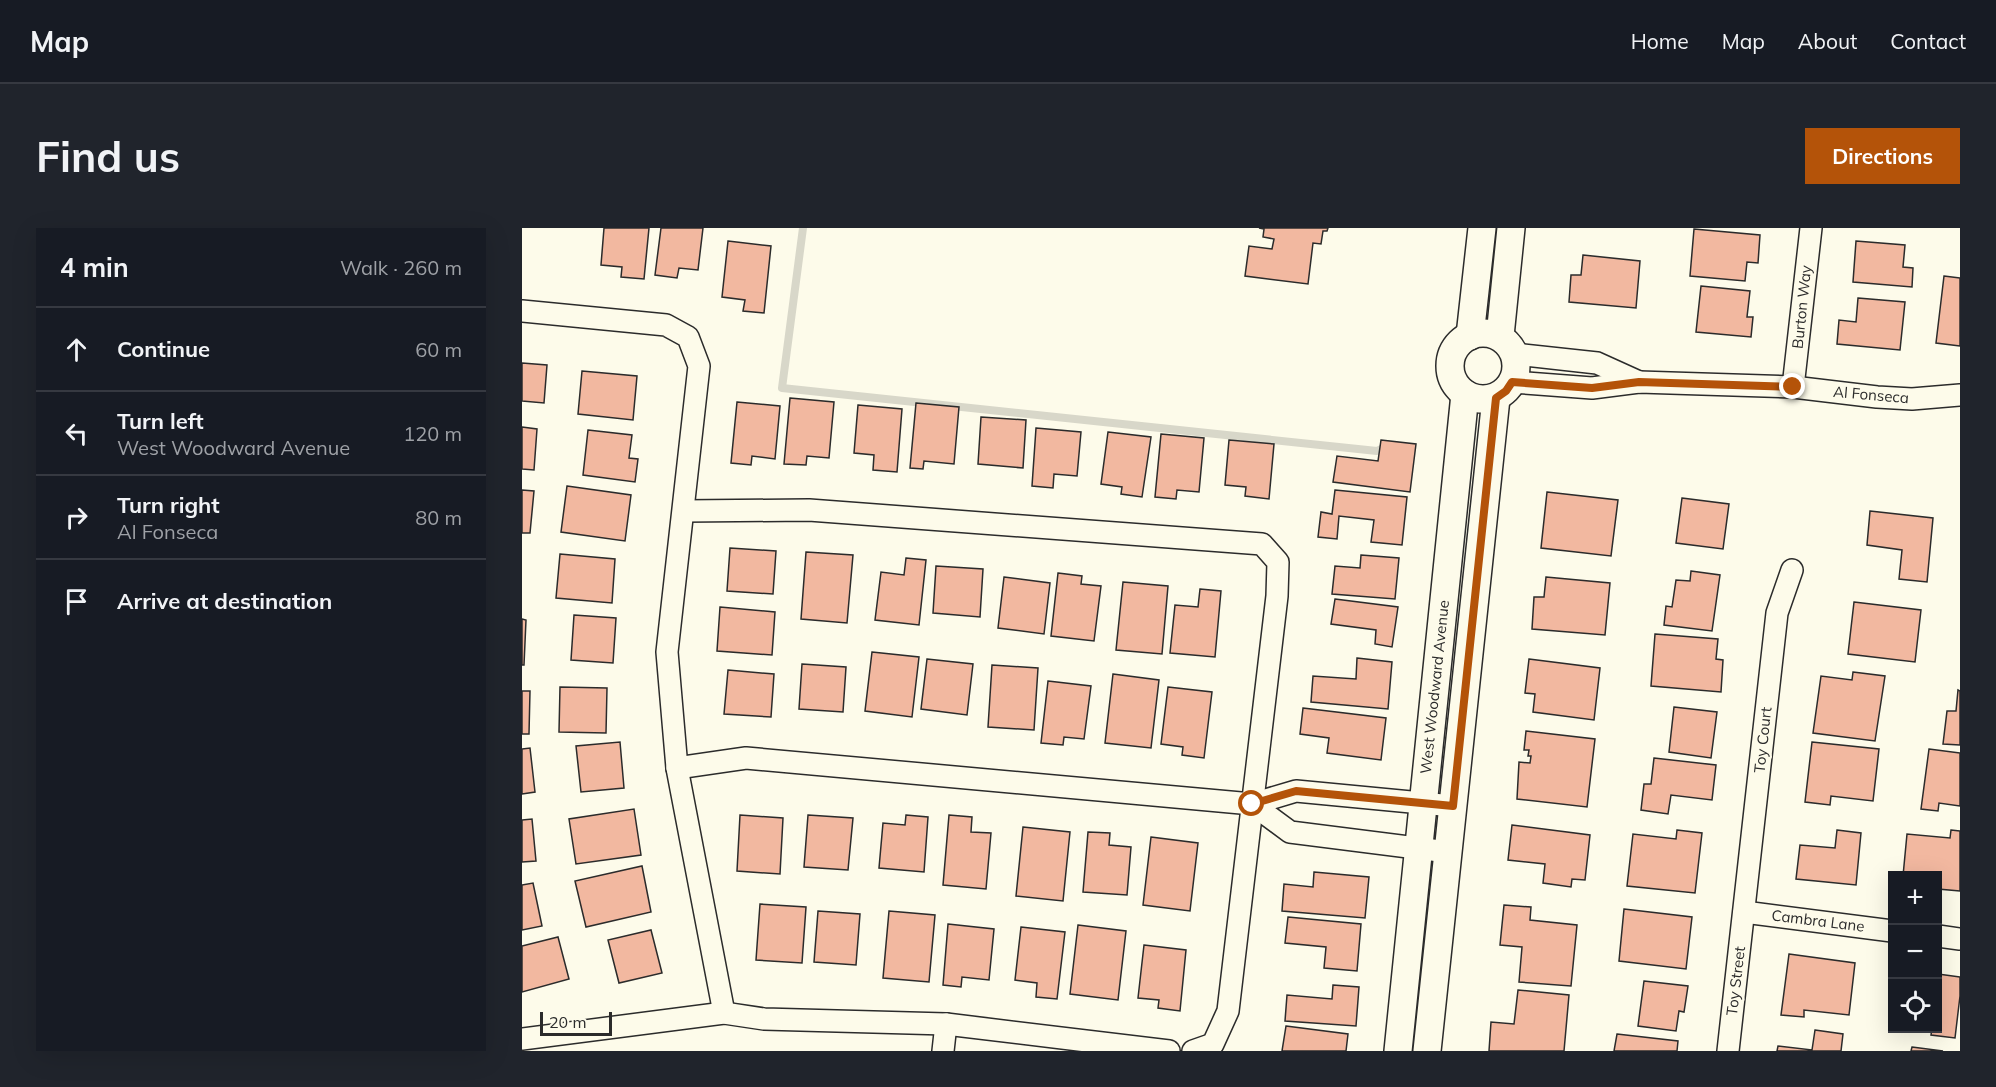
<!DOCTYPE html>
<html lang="en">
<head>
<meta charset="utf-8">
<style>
  body { margin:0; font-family:Mulish,sans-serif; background:#20242c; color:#f1f3f6 }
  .controls { position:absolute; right:18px; bottom:18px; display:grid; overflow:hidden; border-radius:0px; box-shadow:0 6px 24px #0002 }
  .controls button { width:54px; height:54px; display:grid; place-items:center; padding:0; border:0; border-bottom:2px solid #363941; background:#171b24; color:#f1f3f6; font:30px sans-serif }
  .scale { position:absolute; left:18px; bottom:15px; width:72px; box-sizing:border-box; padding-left:6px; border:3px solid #2b2b2b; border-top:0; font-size:16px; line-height:21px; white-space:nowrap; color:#2b2b2b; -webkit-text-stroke:4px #fdfbea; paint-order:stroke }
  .stop { position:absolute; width:18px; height:18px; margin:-14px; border:4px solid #b45309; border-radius:50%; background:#fff }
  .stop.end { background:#b45309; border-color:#fff; box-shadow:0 2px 6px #0008 }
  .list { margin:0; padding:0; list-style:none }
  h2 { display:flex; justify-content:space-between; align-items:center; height:78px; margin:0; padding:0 24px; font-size:26px }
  h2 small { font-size:20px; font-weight:400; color:#9ea1a6 }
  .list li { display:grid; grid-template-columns:39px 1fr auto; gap:18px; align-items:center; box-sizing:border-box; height:84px; padding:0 24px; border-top:2px solid #363941 }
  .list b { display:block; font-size:22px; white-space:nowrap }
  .list p { margin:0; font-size:20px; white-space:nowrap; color:#9ea1a6 }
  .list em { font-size:20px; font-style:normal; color:#9ea1a6 }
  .icon { flex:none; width:33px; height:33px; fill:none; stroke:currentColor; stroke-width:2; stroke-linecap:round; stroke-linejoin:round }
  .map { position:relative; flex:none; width:1438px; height:823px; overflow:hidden; border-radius:0px }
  header { display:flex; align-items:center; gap:36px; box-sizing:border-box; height:84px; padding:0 30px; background:#171b24; border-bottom:2px solid #363941 }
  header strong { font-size:28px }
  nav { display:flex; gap:33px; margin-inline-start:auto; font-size:21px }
  .intro { display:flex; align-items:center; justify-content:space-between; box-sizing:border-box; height:144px; padding:0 36px }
  h1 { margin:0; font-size:42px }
  .button { padding:15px 27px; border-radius:0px; background:#b45309; color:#fff; font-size:21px; font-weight:700 }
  main { display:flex; gap:36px; padding:0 36px }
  aside { flex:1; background:#171b24; border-radius:0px; box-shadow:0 6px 24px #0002 }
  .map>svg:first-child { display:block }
</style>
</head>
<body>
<header>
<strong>Map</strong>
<nav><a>Home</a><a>Map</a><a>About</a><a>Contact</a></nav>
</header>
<div class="intro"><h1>Find us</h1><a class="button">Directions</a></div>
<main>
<aside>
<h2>4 min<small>Walk · 260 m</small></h2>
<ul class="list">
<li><svg class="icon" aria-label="ahead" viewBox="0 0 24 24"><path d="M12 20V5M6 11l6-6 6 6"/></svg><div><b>Continue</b></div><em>60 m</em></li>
<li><svg class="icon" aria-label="left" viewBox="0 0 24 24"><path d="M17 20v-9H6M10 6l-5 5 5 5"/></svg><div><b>Turn left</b><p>West Woodward Avenue</p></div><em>120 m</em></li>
<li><svg class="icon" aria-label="right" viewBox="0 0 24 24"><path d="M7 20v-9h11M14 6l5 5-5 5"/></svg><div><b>Turn right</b><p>Al Fonseca</p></div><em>80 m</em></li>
<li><svg class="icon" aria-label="arrive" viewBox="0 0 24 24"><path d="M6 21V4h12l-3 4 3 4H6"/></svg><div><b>Arrive at destination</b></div></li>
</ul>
</aside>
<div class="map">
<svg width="1438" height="823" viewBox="0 0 1438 823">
  <rect width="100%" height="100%" fill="#fdfbea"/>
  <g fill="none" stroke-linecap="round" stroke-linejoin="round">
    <polyline stroke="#d8d7c9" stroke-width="8" points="281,0 260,160 855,223 867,217"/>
  </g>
  <g fill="#f2b8a0" stroke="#2b2b2b" stroke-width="1.5">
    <polygon points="82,0 127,0 122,51 99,49 100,39 79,37"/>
    <polygon points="139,0 181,0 176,42 157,40 155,50 133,47"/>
    <polygon points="737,0 806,0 805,3 801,3 799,16 791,15 786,56 723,48 727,18 750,21 752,11 741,9 742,1"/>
    <polygon points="1172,1 1238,7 1236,35 1225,34 1223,53 1168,48"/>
    <polygon points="206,13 249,18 242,85 221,83 223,72 200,69"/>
    <polygon points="1334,13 1383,17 1381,39 1391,40 1390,59 1331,54"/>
    <polygon points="1061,27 1118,33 1114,80 1047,74 1049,47 1059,47"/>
    <polygon points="1422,48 1438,50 1438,118 1414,115"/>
    <polygon points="1179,58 1228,63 1225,89 1231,89 1229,109 1174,104"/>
    <polygon points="1336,70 1383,74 1378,122 1315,116 1317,92 1334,94"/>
    <polygon points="0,135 25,137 22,175 0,173"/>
    <polygon points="60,143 115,148 111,192 56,186"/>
    <polygon points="268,170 312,174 307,230 285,228 284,237 262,236"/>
    <polygon points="215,174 258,178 253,231 230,228 229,237 209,235"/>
    <polygon points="394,175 437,179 432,236 402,233 401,241 388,240"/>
    <polygon points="336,177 380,181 375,244 351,242 352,227 332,225"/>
    <polygon points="459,189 504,192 501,240 456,236"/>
    <polygon points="0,199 15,201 12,242 0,241"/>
    <polygon points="514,200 559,204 555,248 532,246 531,260 510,258"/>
    <polygon points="66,202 110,207 107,230 116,231 113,254 61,247"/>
    <polygon points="586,204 629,209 620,269 599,266 600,259 579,256"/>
    <polygon points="639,206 682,210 677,264 655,262 654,271 633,269"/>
    <polygon points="707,212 752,216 747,271 723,268 724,259 703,257"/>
    <polygon points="859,212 894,216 888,264 811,254 815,228 856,233"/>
    <polygon points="45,258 109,267 103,313 39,304"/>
    <polygon points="0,262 12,263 8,305 0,305"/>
    <polygon points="813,262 885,269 880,317 849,314 852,292 817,288 815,311 796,309 799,284 810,286"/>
    <polygon points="1025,264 1096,272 1089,328 1019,320"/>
    <polygon points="1160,270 1207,276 1201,321 1154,315"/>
    <polygon points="1348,283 1411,290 1405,354 1377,351 1380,322 1345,317"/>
    <polygon points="208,320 254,323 251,366 205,363"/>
    <polygon points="284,324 331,327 325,395 279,391"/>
    <polygon points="38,326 93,331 90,375 34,370"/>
    <polygon points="839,327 877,330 873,371 810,366 813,338 838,340"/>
    <polygon points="384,330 404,332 397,397 353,392 359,344 382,347"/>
    <polygon points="414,338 461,341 458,389 411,385"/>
    <polygon points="1169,343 1198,347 1190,403 1142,397 1144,378 1150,379 1154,352 1168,353"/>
    <polygon points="536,345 560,348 559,356 579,358 572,413 529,408"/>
    <polygon points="482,349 528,355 522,406 476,400"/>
    <polygon points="1024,349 1088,355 1083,407 1010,401 1012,369 1022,369"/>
    <polygon points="601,354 646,358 640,426 594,422"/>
    <polygon points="678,361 699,363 693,429 648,425 653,377 676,379"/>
    <polygon points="813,371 876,379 870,419 853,416 854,402 809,396"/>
    <polygon points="1332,374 1399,382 1393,434 1326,426"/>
    <polygon points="198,379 253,384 250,427 195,423"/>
    <polygon points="52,387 94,390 91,435 49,432"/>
    <polygon points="0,391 4,392 2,437 0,437"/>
    <polygon points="1133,406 1196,411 1194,431 1201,432 1199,464 1129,458"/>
    <polygon points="350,424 397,429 390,489 343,483"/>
    <polygon points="835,430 870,434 866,481 789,474 791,448 834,451"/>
    <polygon points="405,431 451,436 445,487 399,481"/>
    <polygon points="1007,431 1078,440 1072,492 1011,484 1013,466 1003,465"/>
    <polygon points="280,436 324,439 321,484 277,481"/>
    <polygon points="470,437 516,440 512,502 466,499"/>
    <polygon points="206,442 252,446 249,489 202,486"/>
    <polygon points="1331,444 1363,448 1353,513 1291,505 1299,448 1330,452"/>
    <polygon points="591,446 637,452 629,520 583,515"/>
    <polygon points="526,453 569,458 562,511 542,509 541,517 519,515"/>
    <polygon points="38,459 85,460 84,505 37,504"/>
    <polygon points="646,459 690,464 682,530 660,527 661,519 639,516"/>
    <polygon points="1436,462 1438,463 1438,517 1421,516 1425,483 1434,483"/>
    <polygon points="0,463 8,463 7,506 0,506"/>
    <polygon points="1152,479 1195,484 1189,530 1147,524"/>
    <polygon points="781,480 864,490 859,532 805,525 807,510 778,506"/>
    <polygon points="1004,503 1073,511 1065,579 995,571 997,534 1008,535 1009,528 1006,528 1007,522 1002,522"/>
    <polygon points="98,514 102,560 59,564 54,518"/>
    <polygon points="1290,514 1357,521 1351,573 1309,568 1308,577 1283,574"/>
    <polygon points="8,520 13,564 0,566 0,521"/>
    <polygon points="1407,521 1438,525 1438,578 1417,575 1416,583 1399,581"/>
    <polygon points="1132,530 1194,537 1190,572 1149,567 1146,586 1119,582 1122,556 1129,556"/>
    <polygon points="112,581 119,627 54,636 47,591"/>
    <polygon points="218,587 261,590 258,646 215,643"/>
    <polygon points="286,587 331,590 326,642 282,639"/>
    <polygon points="384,587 406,589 402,644 357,640 361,595 383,597"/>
    <polygon points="427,587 450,589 449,604 469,605 464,661 421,657"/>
    <polygon points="10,591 14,633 0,634 0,592"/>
    <polygon points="990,597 1068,607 1063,652 1050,651 1049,659 1021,655 1023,636 986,632"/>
    <polygon points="501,599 548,604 541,673 494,668"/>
    <polygon points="1155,602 1180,605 1173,665 1105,658 1111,606 1154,611"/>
    <polygon points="1315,602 1339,605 1334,657 1274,651 1278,617 1313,620"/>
    <polygon points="1429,602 1438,603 1438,663 1416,661 1416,648 1381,648 1385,606 1428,610"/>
    <polygon points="566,604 588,605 587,617 609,619 605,667 561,664"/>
    <polygon points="629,609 676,615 668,683 621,677"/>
    <polygon points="120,638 129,684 64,699 53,653"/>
    <polygon points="792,644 847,649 843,690 760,683 762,656 791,659"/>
    <polygon points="11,655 20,698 0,702 0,657"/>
    <polygon points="238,676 284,679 280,735 234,732"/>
    <polygon points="982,677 1009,679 1008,692 1055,697 1049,758 997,754 1000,719 978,717"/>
    <polygon points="1102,681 1170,689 1164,741 1097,733"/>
    <polygon points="296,683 338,686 334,737 292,734"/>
    <polygon points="367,683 413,687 407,754 361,750"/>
    <polygon points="766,689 839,696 835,743 802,740 804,719 763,715"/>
    <polygon points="426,696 472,701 467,752 440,749 439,759 421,757"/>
    <polygon points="556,697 604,703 596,772 548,766"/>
    <polygon points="499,699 543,704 535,771 514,769 515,755 493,752"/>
    <polygon points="129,702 140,745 97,755 86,712"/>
    <polygon points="36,709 47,751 0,764 0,718"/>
    <polygon points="622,717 664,722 658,783 636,780 637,772 616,770"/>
    <polygon points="1267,726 1333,735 1327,787 1282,782 1282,789 1259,787"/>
    <polygon points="1416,746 1438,749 1438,768 1433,810 1409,807 1410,800 1416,800"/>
    <polygon points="1122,753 1166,758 1162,784 1157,783 1154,803 1116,798"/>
    <polygon points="811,757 837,759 834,798 763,793 765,767 810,771"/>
    <polygon points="1370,761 1370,793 1367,793"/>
    <polygon points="996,762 1047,767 1042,823 967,823 969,794 992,796"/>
    <polygon points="764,798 826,806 824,823 760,823"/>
    <polygon points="1293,802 1321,806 1319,823 1255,823 1256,818 1290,822"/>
    <polygon points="1095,806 1156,813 1155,823 1092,823"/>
    <polygon points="1390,819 1421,823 1389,823"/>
  </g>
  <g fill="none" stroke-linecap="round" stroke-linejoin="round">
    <defs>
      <g id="minor">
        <polyline points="0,83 144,97 166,109 177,138 145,424 155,540 202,785"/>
        <polyline points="993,126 1075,135 1117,154"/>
        <polyline points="990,154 1070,160 1117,154 1271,159 1355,169 1390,171 1438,167"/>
        <polyline points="1271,159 1289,0"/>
        <polyline points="162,283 287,282 740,316 756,334 755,368 706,783 691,816 671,823"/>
        <polyline points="155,540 224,530 730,576"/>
        <polyline points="926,624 768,604 730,576 774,563 931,578"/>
        <polyline points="1222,684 1370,703"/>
        <polyline points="1416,708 1438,711"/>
        <polyline points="0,811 202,785 242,791 424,796 647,823"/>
        <polyline points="421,823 424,796"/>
        <polyline points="1206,823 1255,385 1270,342"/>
      </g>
      <g id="tertiary">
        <circle cx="961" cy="138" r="33"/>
        <polyline points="948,108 960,0"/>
        <polyline points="978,108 989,0"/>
        <polyline points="876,823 943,166"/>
        <polyline points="905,823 974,170"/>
      </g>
    </defs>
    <use href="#minor" stroke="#2b2b2b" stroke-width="24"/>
    <use href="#tertiary" stroke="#2b2b2b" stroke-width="30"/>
    <use href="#minor" stroke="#fdfbea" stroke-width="21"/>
    <use href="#tertiary" stroke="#fdfbea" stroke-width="27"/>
  </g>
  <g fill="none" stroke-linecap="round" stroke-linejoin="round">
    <polyline stroke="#b45309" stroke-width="8" points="730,576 774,563 931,578 974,170 984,163 990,154 1070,160 1117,154 1271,159"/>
  </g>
  <g text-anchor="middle" stroke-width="4.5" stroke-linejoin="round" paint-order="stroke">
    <g font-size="15" fill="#2b2b2b" stroke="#fdfbea">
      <text transform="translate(1280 79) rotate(-84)" y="5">Burton Way</text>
      <text transform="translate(1349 167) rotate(5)" y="5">Al Fonseca</text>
      <text transform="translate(913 459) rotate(-84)" y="5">West Woodward Avenue</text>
      <text transform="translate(1241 512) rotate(-84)" y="5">Toy Court</text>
      <text transform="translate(1296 693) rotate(7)" y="5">Cambra Lane</text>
      <text transform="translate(1214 753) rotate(-83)" y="5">Toy Street</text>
    </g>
  </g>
</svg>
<div class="controls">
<button>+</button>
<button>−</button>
<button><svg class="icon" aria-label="locate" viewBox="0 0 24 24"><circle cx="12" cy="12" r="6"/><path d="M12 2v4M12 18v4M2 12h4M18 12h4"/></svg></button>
</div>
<div class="scale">20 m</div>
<div class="stop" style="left:730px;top:576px"></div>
<div class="stop end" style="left:1271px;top:159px"></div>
</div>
</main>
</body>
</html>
